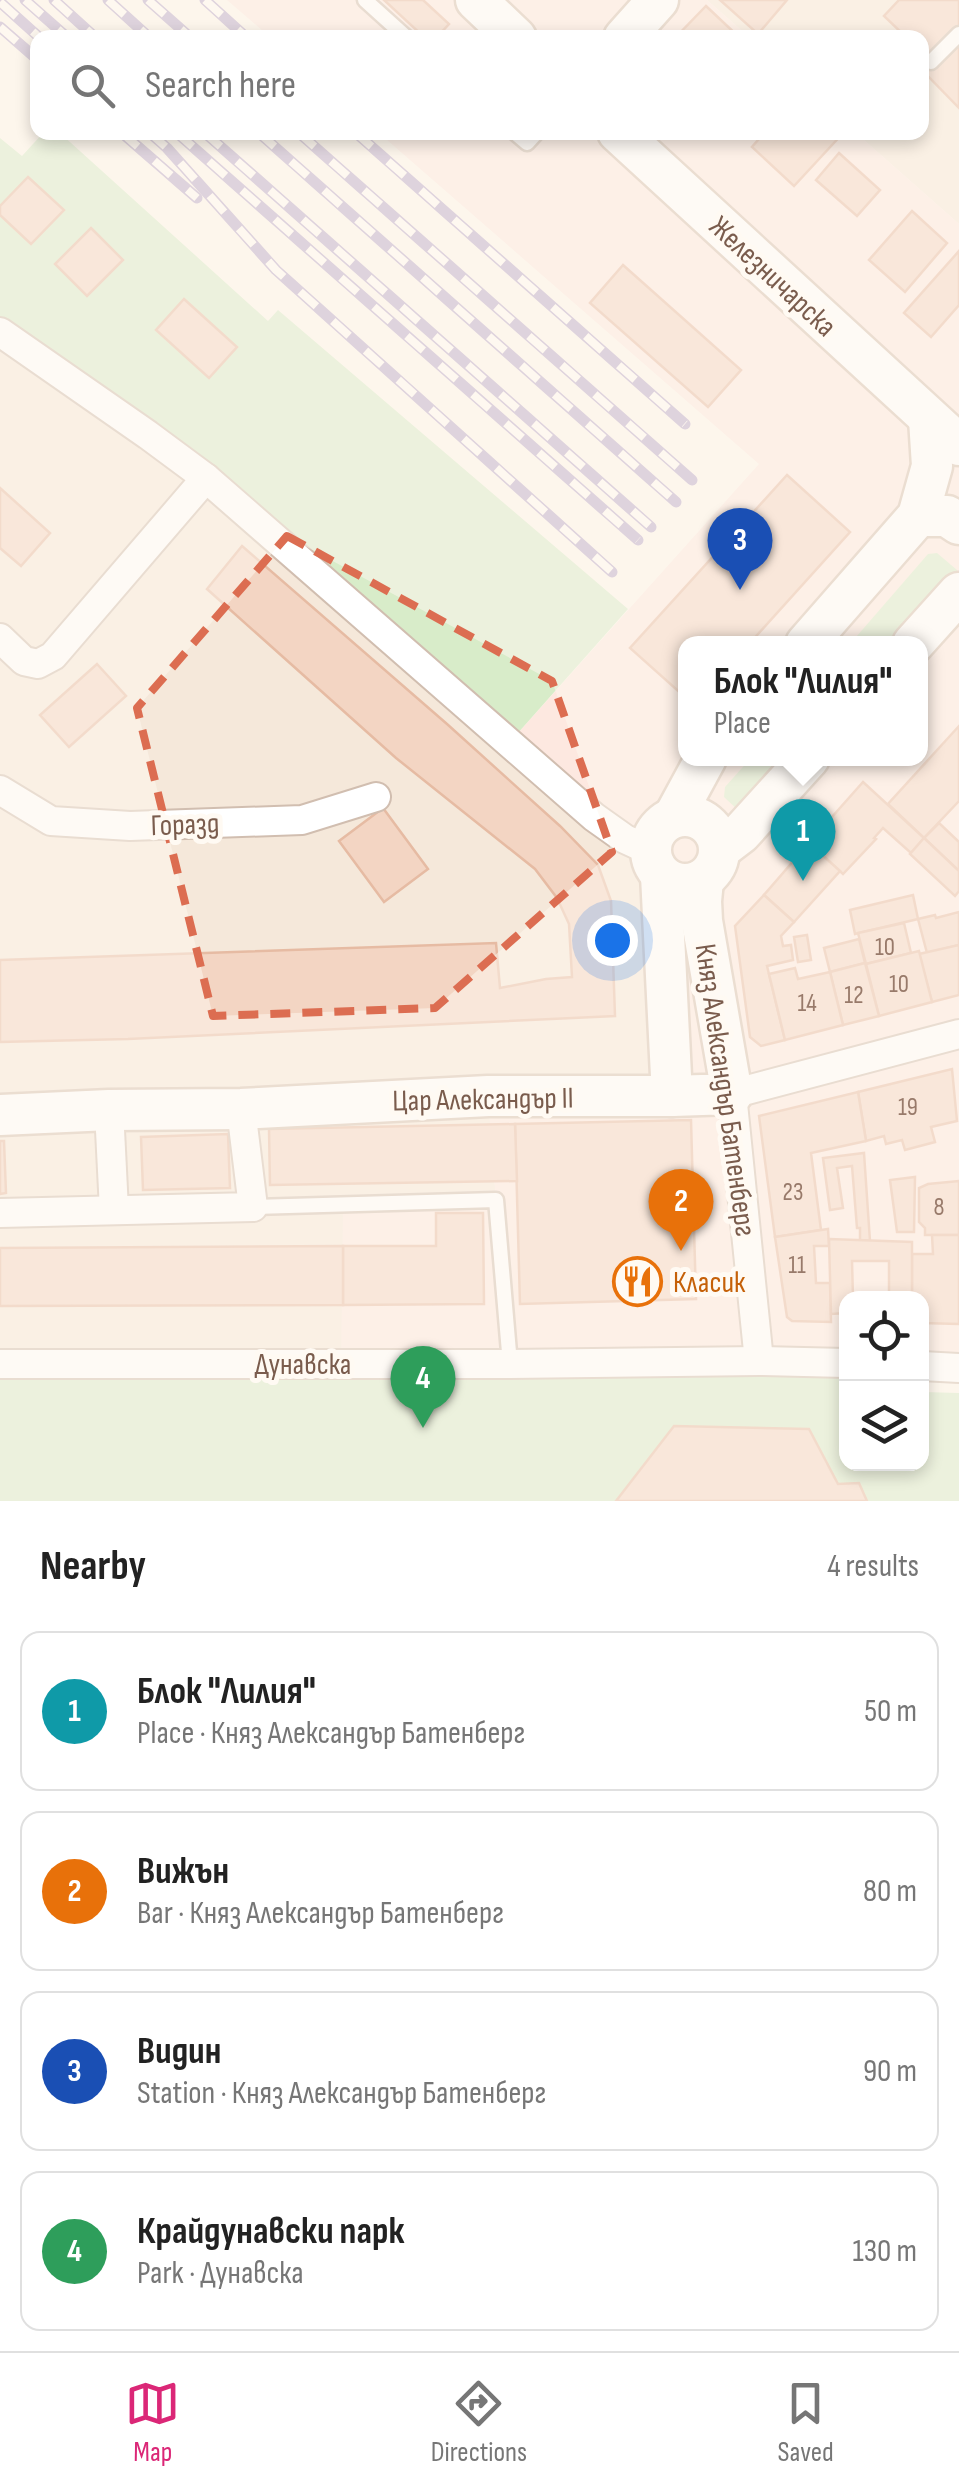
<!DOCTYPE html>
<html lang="en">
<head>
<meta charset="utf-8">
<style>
  body { margin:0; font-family:"Sofia Sans Condensed",sans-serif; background:#f6f6f6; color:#222 }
  .controls { position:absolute; right:30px; bottom:30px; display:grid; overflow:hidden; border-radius:20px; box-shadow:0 5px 15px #0003 }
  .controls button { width:90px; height:90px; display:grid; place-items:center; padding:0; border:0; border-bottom:2px solid #e0e0e0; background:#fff; color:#222; font:50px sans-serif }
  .you { position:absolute; left:612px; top:940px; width:35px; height:35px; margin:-25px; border:8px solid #fff; border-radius:50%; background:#1a73e8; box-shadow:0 0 0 15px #1a73e833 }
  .badge { display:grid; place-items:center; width:65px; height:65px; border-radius:50%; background:#db2777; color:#fff; font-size:32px; font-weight:700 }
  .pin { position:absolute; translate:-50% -82px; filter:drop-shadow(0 2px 5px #0008) }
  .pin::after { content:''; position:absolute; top:52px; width:35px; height:30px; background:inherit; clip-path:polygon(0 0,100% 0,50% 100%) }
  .popup { position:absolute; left:678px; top:636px; width:250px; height:130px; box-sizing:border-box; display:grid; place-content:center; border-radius:20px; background:#fff; filter:drop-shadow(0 2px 8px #0005); font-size:32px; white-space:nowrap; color:#767676 }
  .popup b { font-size:38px; color:#222 }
  .popup::after { content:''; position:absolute; left:50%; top:100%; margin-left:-20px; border:20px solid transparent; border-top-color:#fff }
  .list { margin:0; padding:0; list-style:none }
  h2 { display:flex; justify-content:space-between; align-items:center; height:130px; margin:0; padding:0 40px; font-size:42px }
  h2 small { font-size:32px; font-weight:400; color:#767676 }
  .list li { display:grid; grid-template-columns:65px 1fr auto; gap:30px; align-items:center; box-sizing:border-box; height:160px; margin:0 20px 20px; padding:0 20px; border:2px solid #e0e0e0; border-radius:20px }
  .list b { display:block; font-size:38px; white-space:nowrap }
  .list p { margin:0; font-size:32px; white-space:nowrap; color:#767676 }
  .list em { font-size:32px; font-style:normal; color:#767676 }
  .icon { flex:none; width:55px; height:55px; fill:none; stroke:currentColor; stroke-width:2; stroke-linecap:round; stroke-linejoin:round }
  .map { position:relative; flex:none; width:959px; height:1501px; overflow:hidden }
  .search { position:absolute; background:#fff; box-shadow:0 5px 15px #0003; left:30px; right:30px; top:30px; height:110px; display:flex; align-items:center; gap:25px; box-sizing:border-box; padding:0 35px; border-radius:20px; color:#767676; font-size:38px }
  .sheet { height:850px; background:#fff }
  nav { display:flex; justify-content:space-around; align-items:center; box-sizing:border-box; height:140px; border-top:2px solid #e0e0e0; background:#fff; font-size:28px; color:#767676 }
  nav a { display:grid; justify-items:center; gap:5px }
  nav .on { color:#db2777 }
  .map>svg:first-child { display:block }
</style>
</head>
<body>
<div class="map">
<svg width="959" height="1501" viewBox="0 0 959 1501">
  <rect width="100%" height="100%" fill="#fdf6ec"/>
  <g fill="#f5e8da">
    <polygon points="707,0 959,0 959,224 856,133 922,132 922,38 749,37"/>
    <polygon points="0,332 148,435 663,877 672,1096 488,1096 496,1200 341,1364 0,1364"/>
  </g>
  <g fill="#fde8e0" fill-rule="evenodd">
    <polygon points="227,0 707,0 749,37 270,37"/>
    <path d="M379,133h477l103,91v1144l-37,-2v-68h-76v65l-505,1 2,-160 153,-4 -8,-104h184l-11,-221 -152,-132 250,-279zM686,644h234v114h-234z"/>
  </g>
  <g fill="#d8ecc9">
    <polygon points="43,133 60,133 268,321 278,310 628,609 509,743 206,478 0,332 0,138 22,156"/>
    <polygon points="937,553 957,570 958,580 901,643 850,644 928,554"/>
    <polygon points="750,759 797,759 740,812 724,797 725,787"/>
    <polygon points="846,1363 846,1464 922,1464 922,1366 924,1366 924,1392 959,1393 959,1501 0,1501 0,1364"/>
  </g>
  <g fill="#f3d5c3" stroke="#e6bba3" stroke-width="2.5">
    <polygon points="384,0 423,0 449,24 436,38 425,38"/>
    <polygon points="720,0 787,0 758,34"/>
    <polygon points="899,0 959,0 959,26 928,58 922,52 922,38 907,38 884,16"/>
    <polygon points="706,6 740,38 675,38"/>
    <polygon points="959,40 959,108 925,73"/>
    <polygon points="765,132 844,132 794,186 752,147"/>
    <polygon points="839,153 880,190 857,216 816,180"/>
    <polygon points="28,177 64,210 31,244 0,215 0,206"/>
    <polygon points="912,211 947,243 905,292 869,260"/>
    <polygon points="91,228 123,260 87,296 55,264"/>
    <polygon points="959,251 959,305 931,337 904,313"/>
    <polygon points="623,265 741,370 708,407 590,303"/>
    <polygon points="184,299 237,347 209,378 156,330"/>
    <polygon points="787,475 850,532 749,644 686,644 686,698 630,648"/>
    <polygon points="0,488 50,533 21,566 0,548"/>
    <polygon points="242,546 447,724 560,826 598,865 611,901 615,1016 128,1039 0,1042 0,960 496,943 500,988 546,979 572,977 569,924 557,898 535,869 396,758 207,589"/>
    <polygon points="97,664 126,696 69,747 40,715"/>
    <polygon points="959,726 959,801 924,838 888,804"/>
    <polygon points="863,782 924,838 911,853 883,828 874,838 876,839 843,874 809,843"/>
    <polygon points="383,808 428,869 384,902 339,841"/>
    <polygon points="939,823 959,842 959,871 924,838"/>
    <polygon points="924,838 959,871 959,891 955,896 910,854"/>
    <polygon points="809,843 840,871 794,922 764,895"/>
    <polygon points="764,895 794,922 781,936 783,946 791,945 793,960 767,966 785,1040 761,1046 750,1037 735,926"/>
    <polygon points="913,895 918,919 855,934 850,910"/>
    <polygon points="959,912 959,945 927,953 918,919 935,915 936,918"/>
    <polygon points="904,923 911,953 866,964 858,933"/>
    <polygon points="807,935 811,960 798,962 794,937"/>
    <polygon points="859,939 865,963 830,972 824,948"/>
    <polygon points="959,945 959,995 932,1002 919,954"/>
    <polygon points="919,951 932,1002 879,1016 866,964"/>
    <polygon points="865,963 879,1016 843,1025 830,972"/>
    <polygon points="795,968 798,979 830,972 843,1025 785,1040 769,974"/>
    <polygon points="952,1069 957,1121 931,1127 935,1142 905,1150 902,1140 886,1144 884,1136 866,1141 858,1092"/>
    <polygon points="858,1092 866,1141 811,1153 821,1230 775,1237 759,1116"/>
    <polygon points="691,1120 696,1299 520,1304 515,1124"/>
    <polygon points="515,1124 517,1181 270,1185 269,1129"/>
    <polygon points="228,1134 230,1188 143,1190 141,1137"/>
    <polygon points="0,1141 4,1141 6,1193 0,1194"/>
    <polygon points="864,1153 868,1212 870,1241 860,1240 860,1228 857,1228 852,1166 837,1168 843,1208 830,1210 823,1158"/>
    <polygon points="915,1177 914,1232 897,1232 890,1180"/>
    <polygon points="959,1181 959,1235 925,1235 925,1228 919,1222 919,1188 928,1184"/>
    <polygon points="436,1213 483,1213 484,1304 343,1305 343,1246 436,1246"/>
    <polygon points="828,1229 829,1246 814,1246 816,1283 830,1283 831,1322 792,1321 787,1317 775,1237"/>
    <polygon points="932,1235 959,1235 959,1324 922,1323 922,1298 912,1298 912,1254 933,1254"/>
    <polygon points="829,1239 912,1242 912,1298 889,1298 889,1261 852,1261 853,1298 846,1298 846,1313 831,1314"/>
    <polygon points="343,1246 343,1305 0,1306 0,1248"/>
    <polygon points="674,1426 809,1429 838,1484 859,1483 867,1501 616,1501"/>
  </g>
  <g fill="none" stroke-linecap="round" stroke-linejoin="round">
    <defs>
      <g id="lane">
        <polyline points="365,0 407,38"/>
        <polyline points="931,62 959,34"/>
        <polyline points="514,132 527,143 537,132"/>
        <polyline points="253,1207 496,1200 510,1364"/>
      </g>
      <g id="street">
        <polyline points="0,332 148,435 206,478 594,817 625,839 651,851"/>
        <polyline points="0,638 24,661 38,664 53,656 206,478"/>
        <polyline points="0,790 51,821 130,826 302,820 376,797"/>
        <polyline points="109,1110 114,1210"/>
        <polyline points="0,1213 253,1207 241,1109"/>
        <polyline points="759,1361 732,1094 959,1034"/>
        <polyline points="0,1364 510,1364 759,1361 846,1363"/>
        <polyline points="922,1366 959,1368"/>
      </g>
      <g id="secondary">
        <polyline points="476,0 516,38"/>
        <polyline points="624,38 658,0"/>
        <polyline points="618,132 959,445"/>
        <polyline points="918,516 947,516 959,524"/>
        <polyline points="806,644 918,516 932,466 929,419"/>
        <polyline points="913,644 959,593"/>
        <circle cx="685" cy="850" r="34"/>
        <polyline points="674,817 706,758"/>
        <polyline points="720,849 741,833 809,758"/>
        <polyline points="661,875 672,1096"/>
        <polyline points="0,1115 109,1110 241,1109 488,1096 672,1096 732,1094 702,921 701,901 703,880"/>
      </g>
    </defs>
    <use href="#lane" stroke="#d1beb0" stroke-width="19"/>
    <use href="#street" stroke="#d1beb0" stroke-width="32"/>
    <use href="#secondary" stroke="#d6c0b0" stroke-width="45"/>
    <use href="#lane" stroke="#fff" stroke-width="14"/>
    <use href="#street" stroke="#fff" stroke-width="28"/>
    <use href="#secondary" stroke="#fff" stroke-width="40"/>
    <defs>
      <g id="rail">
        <polyline points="25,0 68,38"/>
        <polyline points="54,0 96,38"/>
        <polyline points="108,0 150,38"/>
        <polyline points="148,0 191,38"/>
        <polyline points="205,0 247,38"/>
        <polyline points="0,2 40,38"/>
        <polyline points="0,27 38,60"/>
        <polyline points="121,132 197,198"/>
        <polyline points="149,132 167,148 276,270 612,572"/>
        <polyline points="176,132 638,540"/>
        <polyline points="204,132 651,527"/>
        <polyline points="258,132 676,502"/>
        <polyline points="298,132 692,480"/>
        <polyline points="355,132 685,424"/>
      </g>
    </defs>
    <use href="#rail" stroke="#b9a8c9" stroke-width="11"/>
    <use href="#rail" stroke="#fffaf3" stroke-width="8" stroke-dasharray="22" stroke-linecap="butt"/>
  </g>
  <path d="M0 0H959V1501H0ZM287,536l265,145 60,171 -177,156 -222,8 -76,-308z" fill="#fdf6ec" fill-opacity=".55" fill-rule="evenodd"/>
  <path fill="none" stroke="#dc6d51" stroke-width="8" stroke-dasharray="20 12" stroke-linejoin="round" d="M287,536l265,145 60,171 -177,156 -222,8 -76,-308z"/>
  <defs>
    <symbol id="restaurant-ring" viewBox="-11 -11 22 22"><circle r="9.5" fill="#fffaf3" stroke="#e8710a" stroke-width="1.5"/><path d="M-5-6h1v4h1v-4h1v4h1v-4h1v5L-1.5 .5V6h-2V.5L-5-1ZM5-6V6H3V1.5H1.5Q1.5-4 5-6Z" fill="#e8710a"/></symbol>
  </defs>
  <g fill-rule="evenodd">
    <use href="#restaurant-ring" x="610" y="1254" width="55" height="55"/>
  </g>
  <g text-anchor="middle" stroke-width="10" stroke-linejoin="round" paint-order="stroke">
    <g font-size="25" fill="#987a6a">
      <text x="885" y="955">10</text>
      <text x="899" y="992">10</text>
      <text x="854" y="1003">12</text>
      <text x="807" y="1011">14</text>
      <text x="908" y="1115">19</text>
      <text x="793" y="1200">23</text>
      <text x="939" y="1215">8</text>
      <text x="797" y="1273">11</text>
    </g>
    <g font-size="30" fill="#7a5c4d" stroke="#fffaf3">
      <text transform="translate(773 276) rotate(43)" y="10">Железничарска</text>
      <text transform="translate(185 824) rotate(-2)" y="10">Горазд</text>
      <text transform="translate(726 1090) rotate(82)" y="10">Княз Александър Батенберг</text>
      <text transform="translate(483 1099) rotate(-1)" y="10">Цар Александър II</text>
      <text x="303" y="1374">Дунавска</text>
    </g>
    <g font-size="30" fill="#c56008" stroke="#fffaf3" text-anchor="start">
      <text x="673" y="1292">Класик</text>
    </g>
  </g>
</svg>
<div class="controls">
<button><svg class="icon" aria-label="locate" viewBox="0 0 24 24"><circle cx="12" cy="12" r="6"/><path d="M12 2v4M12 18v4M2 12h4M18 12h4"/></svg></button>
<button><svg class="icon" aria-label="layers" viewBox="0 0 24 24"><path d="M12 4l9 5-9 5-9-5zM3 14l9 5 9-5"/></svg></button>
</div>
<div class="you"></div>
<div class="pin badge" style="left:803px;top:881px;background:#0f9aa8">1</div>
<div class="popup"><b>Блок &quot;Лилия&quot;</b>Place</div>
<div class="pin badge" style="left:681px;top:1251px;background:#e8710a">2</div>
<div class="pin badge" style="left:740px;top:590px;background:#1a4fb4">3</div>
<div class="pin badge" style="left:423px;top:1428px;background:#2e9e5b">4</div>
<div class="search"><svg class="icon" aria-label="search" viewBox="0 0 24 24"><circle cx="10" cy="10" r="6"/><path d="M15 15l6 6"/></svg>Search here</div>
</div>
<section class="sheet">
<h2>Nearby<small>4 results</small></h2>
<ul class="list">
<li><span class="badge" style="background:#0f9aa8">1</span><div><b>Блок &quot;Лилия&quot;</b><p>Place · Княз Александър Батенберг</p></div><em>50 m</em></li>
<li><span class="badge" style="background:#e8710a">2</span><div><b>Вижън</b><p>Bar · Княз Александър Батенберг</p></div><em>80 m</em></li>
<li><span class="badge" style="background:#1a4fb4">3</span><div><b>Видин</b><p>Station · Княз Александър Батенберг</p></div><em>90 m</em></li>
<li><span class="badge" style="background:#2e9e5b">4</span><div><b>Крайдунавски парк</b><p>Park · Дунавска</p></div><em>130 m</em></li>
</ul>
</section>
<nav>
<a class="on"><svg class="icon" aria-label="map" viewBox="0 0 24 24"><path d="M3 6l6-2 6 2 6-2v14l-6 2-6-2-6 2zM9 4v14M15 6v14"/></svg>Map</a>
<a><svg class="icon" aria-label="directions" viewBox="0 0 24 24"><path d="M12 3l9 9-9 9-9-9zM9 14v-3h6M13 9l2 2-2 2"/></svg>Directions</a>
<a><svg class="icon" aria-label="saved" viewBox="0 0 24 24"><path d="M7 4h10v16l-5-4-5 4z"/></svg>Saved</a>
</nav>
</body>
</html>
